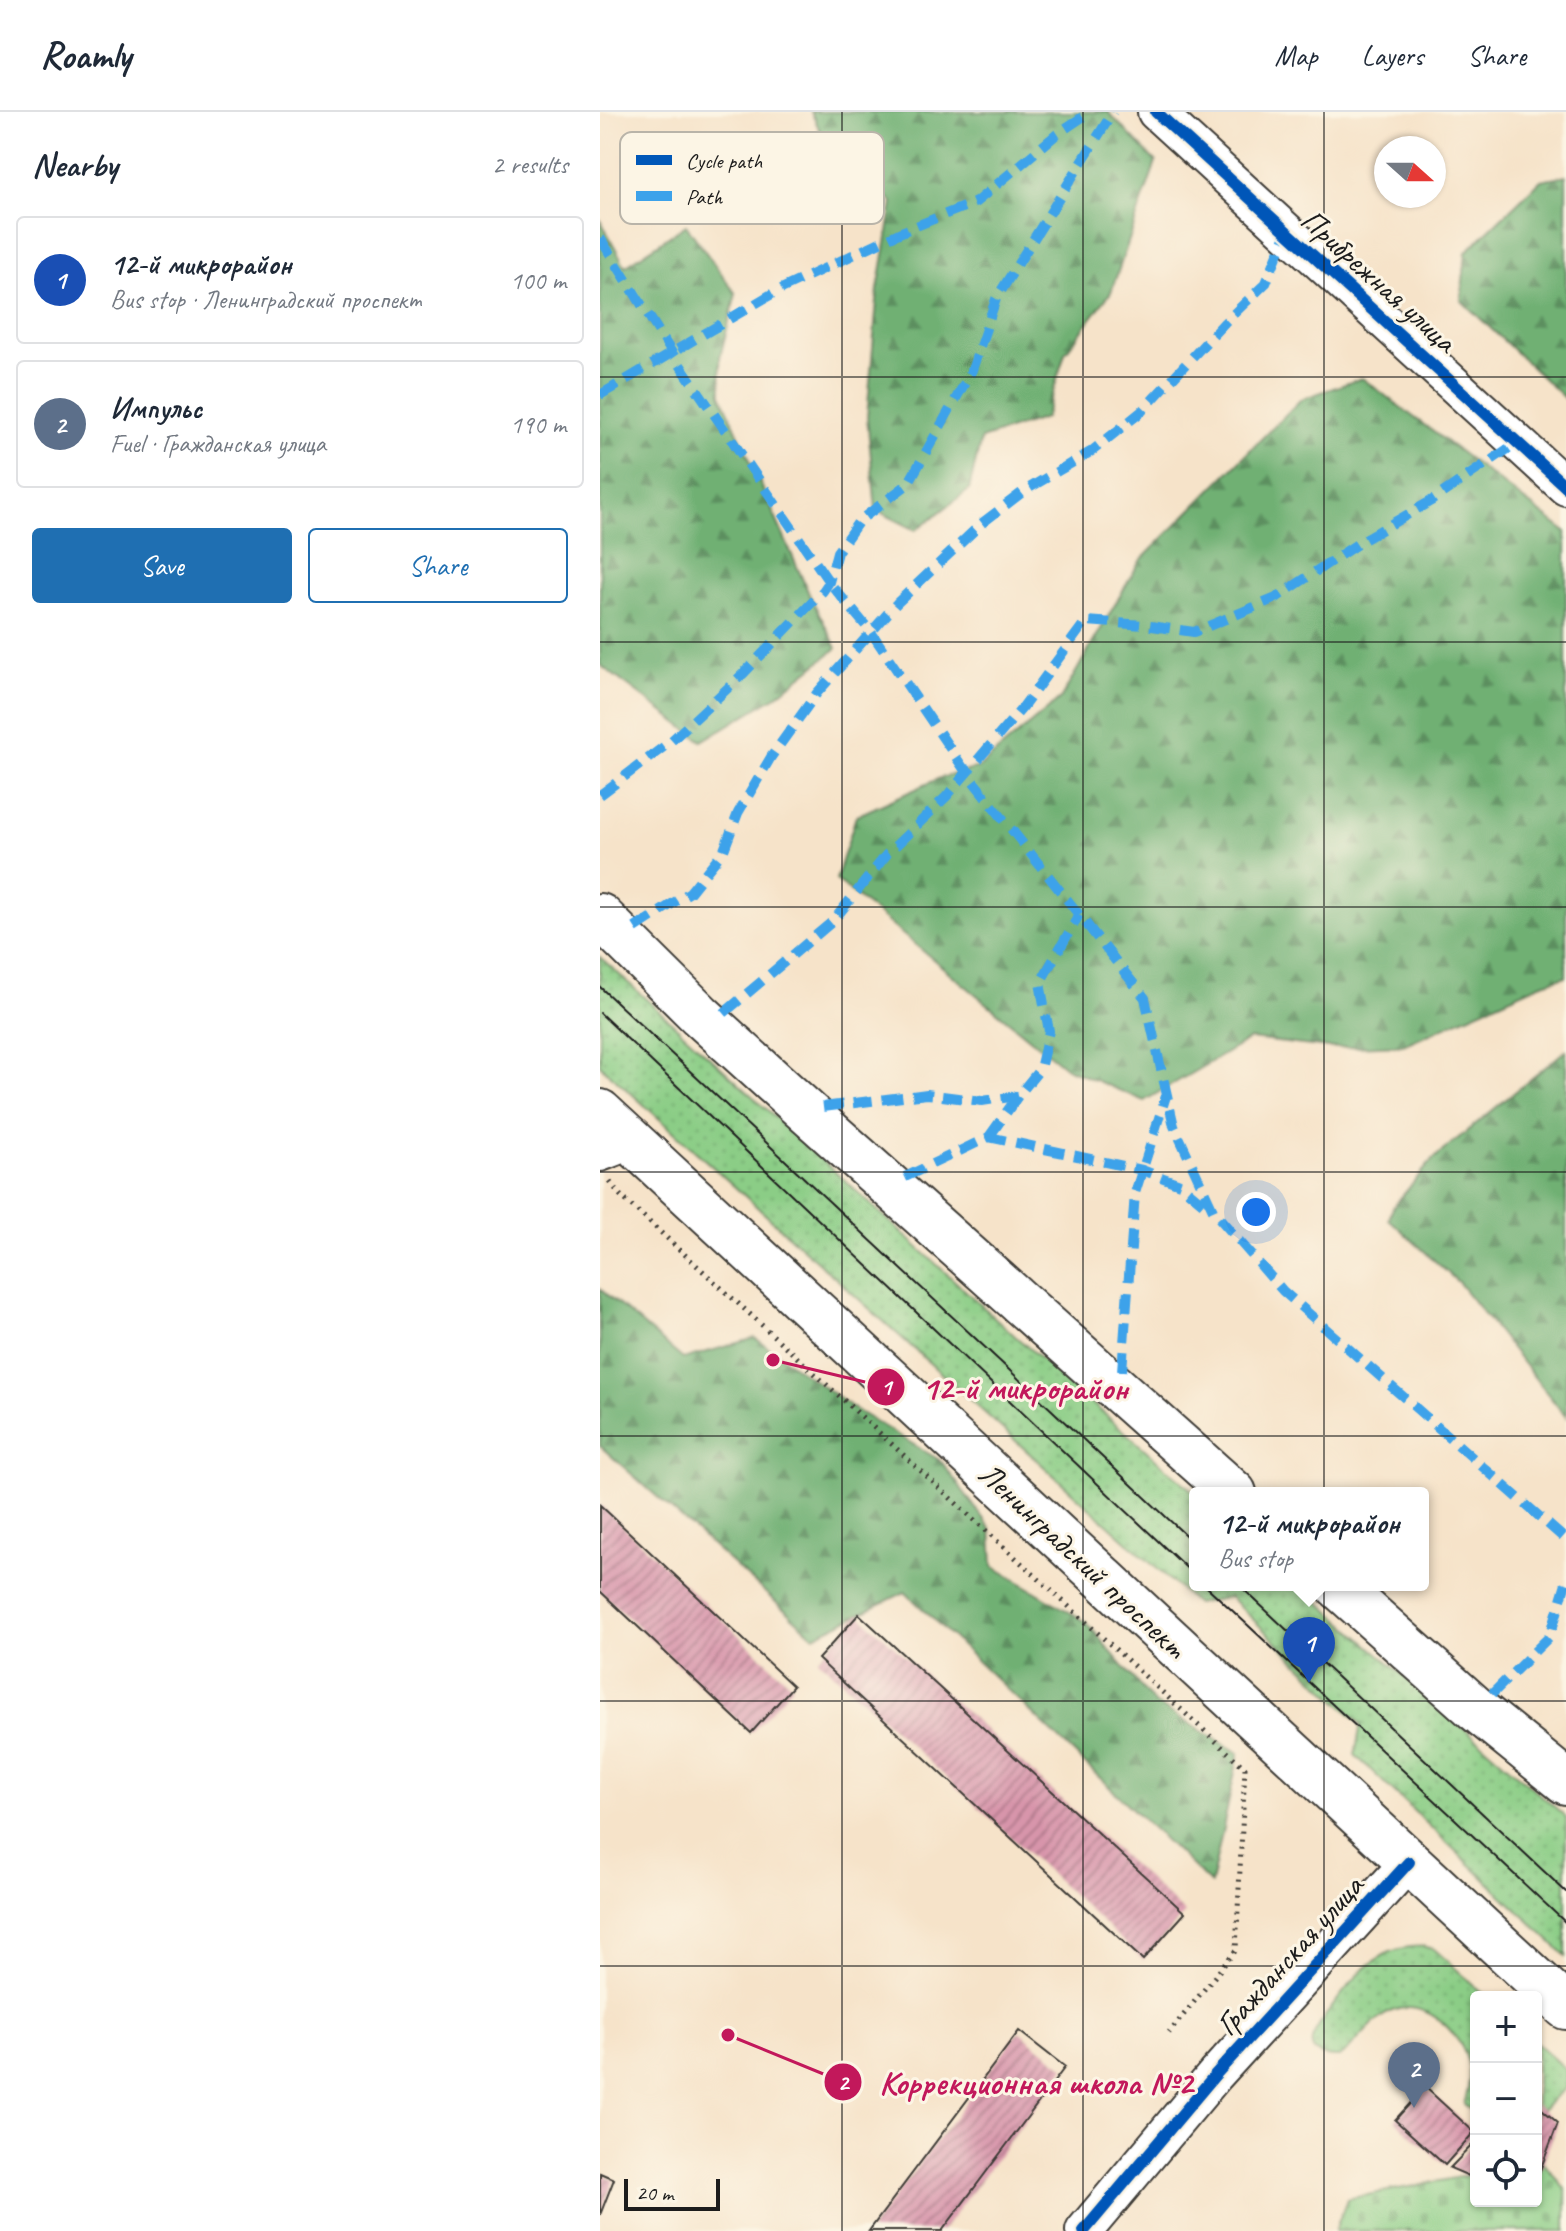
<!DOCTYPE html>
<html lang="en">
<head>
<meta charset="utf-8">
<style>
  body { margin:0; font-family:Caveat,sans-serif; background:#f2f2f3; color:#1f2937 }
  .controls { position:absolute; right:24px; bottom:24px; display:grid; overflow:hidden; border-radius:8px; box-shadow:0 2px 6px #0004 }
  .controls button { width:72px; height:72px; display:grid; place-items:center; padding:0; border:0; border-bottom:2px solid #e0e1e3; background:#fff; color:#1f2937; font:40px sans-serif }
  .compass { position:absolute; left:774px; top:24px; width:72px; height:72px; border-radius:50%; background:#fff; box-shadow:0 2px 6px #0004; rotate:111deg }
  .scale { position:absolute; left:24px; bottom:20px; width:96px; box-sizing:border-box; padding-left:8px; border:4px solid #1c1c1c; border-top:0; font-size:22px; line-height:28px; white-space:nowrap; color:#1c1c1c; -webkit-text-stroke:6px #fcf5e5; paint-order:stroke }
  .you { position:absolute; left:656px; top:1100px; width:28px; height:28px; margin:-20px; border:6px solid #fff; border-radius:50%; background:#1a73e8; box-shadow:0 0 0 12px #1a73e833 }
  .badge { display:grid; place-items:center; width:52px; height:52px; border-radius:50%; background:#1f6fb2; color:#fff; font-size:26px; font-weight:700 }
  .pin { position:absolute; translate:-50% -66px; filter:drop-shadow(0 2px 4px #0008) }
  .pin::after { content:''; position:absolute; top:42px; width:28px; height:24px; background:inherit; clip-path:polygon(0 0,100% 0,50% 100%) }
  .popup { position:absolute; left:589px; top:1375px; width:240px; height:104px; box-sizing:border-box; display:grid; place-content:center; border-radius:8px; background:#fff; filter:drop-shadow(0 2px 6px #0005); font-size:26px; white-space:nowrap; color:#747a83 }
  .popup b { font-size:30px; color:#1f2937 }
  .popup::after { content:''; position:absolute; left:50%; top:100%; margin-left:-16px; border:16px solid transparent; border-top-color:#fff }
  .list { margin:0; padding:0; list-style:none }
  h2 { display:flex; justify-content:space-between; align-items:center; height:104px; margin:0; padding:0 32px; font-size:34px }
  h2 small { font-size:26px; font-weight:400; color:#747a83 }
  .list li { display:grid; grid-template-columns:52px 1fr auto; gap:24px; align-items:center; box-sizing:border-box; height:128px; margin:0 16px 16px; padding:0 16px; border:2px solid #e0e1e3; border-radius:8px }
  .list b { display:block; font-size:30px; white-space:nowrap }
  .list p { margin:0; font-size:26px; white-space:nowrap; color:#747a83 }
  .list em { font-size:26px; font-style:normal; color:#747a83 }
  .actions { display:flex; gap:16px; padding:24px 32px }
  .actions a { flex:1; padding:18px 0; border:2px solid #1f6fb2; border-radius:8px; text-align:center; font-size:28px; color:#1f6fb2 }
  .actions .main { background:#1f6fb2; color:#fff }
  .icon { flex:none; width:44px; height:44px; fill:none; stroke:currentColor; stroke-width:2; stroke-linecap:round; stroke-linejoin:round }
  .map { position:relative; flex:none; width:966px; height:2119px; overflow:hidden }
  header { display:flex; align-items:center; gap:48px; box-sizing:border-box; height:112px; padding:0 40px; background:#fff; border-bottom:2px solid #e0e1e3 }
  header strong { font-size:38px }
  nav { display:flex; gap:44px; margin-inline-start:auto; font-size:28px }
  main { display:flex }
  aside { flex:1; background:#fff }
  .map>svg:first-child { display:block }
</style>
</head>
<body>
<header>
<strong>Roamly</strong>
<nav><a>Map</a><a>Layers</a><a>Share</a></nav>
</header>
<main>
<aside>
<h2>Nearby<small>2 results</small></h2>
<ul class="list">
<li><span class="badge" style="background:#1a4fb4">1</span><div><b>12-й микрорайон</b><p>Bus stop · Ленинградский проспект</p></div><em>100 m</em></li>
<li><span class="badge" style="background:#5c6f8a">2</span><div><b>Импульс</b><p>Fuel · Гражданская улица</p></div><em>190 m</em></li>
</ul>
<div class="actions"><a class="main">Save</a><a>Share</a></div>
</aside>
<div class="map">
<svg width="966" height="2119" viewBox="0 0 966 2119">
  <defs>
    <pattern id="grass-dots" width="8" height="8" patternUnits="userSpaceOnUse" patternTransform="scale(2)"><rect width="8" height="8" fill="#8bcd86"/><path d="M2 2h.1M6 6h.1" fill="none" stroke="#77af73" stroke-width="1.8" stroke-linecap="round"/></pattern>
    <pattern id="forest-firs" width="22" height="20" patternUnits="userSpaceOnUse" patternTransform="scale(2)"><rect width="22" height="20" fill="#70b073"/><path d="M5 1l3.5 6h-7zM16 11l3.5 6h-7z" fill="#5b8e5e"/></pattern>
    <pattern id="cemetery-stones" width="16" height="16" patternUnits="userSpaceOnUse" patternTransform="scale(2)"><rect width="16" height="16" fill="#8bcd86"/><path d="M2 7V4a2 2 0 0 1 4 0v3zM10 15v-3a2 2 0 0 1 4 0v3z" fill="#77af73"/></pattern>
    <pattern id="building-hatch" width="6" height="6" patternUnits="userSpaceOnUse" patternTransform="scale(2)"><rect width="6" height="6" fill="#d895ab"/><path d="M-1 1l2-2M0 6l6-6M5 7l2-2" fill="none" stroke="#ae798a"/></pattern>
  </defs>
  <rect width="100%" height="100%" fill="#fcf5e5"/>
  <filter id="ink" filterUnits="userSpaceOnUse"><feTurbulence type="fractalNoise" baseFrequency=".0125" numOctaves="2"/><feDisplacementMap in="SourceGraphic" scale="16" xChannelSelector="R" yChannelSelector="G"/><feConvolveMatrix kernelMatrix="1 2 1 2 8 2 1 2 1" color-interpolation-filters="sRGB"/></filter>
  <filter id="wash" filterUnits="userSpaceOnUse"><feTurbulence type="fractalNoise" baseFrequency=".006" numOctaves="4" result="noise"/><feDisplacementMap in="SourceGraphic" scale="32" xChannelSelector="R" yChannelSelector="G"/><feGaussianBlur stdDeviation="1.8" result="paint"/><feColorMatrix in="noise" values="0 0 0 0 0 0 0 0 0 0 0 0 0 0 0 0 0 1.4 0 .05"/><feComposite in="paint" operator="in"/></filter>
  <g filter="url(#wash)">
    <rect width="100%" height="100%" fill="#f6e3c9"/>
    <g fill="url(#grass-dots)" stroke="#547451" stroke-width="2">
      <polygon points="0,845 415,1224 595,1381 595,1473 700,1473 966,1705 966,1844 755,1643 761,1612 630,1485 596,1492 0,953"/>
      <path d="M822,1834l12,3 53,48h-11v117l-12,-10c4,-13 7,-25 5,-37 -6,-33 -43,-70 -77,-56 -21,9 -34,32 -52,46 -43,1 -29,-23 -11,-46 16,-21 33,-45 57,-57 11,-6 24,-7 36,-8z"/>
      <polygon points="936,1931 966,1958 966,1975 936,2004"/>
    </g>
    <g fill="url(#forest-firs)" stroke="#466648" stroke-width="2">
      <polygon points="211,0 508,0 556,50 511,180 465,241 445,306 381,327 369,378 316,418 276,398 267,305 278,177 293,91 225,29"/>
      <polygon points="966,63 966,288 861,188 866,140 941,68"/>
      <polygon points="0,107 25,154 86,113 136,182 120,245 121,282 210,484 237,536 175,585 102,629 0,553"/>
      <polygon points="762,266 966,420 966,864 940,872 803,933 729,936 650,927 544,989 466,956 236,768 256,704 340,666 378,656 461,586 540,449 701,287"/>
      <polygon points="966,938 966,1305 859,1171 789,1107 793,1095 833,1047"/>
      <polygon points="0,1177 83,1247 155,1226 256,1298 341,1349 391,1417 393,1454 486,1510 554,1591 639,1641 611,1772 305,1480 214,1524 0,1334"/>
    </g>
    <polygon fill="url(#cemetery-stones)" stroke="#547451" stroke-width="2" points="942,2049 966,2078 966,2119 735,2119 747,2087 876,2062 876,2089 936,2089 936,2050"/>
    <g id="blocks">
      <g fill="url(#building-hatch)">
        <polygon points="0,1393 193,1574 151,1621 0,1479"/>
        <polygon points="259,1502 585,1801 543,1848 218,1547"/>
        <polygon points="419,1919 465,1955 342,2119 269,2119"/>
        <polygon points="825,1975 874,2020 845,2053 795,2008"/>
        <polygon points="936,1992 958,2011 936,2069"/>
        <polygon points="876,2029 876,2067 850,2056"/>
        <polygon points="0,2061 14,2067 0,2103"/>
      </g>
    </g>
  </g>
  <g filter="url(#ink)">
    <use href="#blocks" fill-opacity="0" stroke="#3d3a36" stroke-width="2"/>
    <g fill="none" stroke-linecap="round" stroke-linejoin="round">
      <defs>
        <g id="minor">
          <polyline points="556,0 966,375"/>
          <polyline points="0,1041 31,1029"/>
          <polyline points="484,2119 615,1963 809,1750"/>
        </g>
        <g id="major">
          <polyline points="0,804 100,903 209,1002 634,1381"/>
          <polyline points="0,1000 966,1895"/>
          <polyline points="737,1473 877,1598 966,1670"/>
        </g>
      </defs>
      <use href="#minor" stroke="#3d3a36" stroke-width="40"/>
      <use href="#major" stroke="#3d3a36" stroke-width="48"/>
      <polyline stroke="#3d3a36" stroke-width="5" stroke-dasharray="2 6" stroke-linecap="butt" points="10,1070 21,1084 645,1656 636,1838 569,1921"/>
      <use href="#minor" stroke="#fff" stroke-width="36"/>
      <use href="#major" stroke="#fff" stroke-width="44"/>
      <g stroke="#1c1c1c" stroke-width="2">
        <polyline points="0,875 595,1432"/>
        <polyline points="0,901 595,1464"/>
        <polyline points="605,1473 966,1811"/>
        <polyline points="639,1473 966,1780"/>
      </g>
      <g stroke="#3da2ea" stroke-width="10" stroke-dasharray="20 10" stroke-linecap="butt">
        <polyline points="0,126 72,241 229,470 271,520 366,660 545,886 574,1014 614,1100 683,1179 966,1428"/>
        <polyline points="0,283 177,179 299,121 376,90 457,22 490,0"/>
        <polyline points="0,683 70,630 144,561 223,479 229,470 237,440 259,409 308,372 372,258 396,187 513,0"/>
        <polyline points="35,816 90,780 124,738 138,701 171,645 217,581 297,491 381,412 424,379 492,339 541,300 625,210 666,171 687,120"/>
        <polyline points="124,901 233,809 287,742 346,685 423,595 486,509 544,513 594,520 676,486 760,430 831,389 918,330"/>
        <polyline points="223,995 327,982 382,989 418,984"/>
        <polyline points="389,1025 418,984 440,957 449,919 440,871 479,803"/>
        <polyline points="305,1065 389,1025 542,1058 580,1072 611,1098"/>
        <polyline points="522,1259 535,1081 566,984"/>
        <polyline points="892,1582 950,1524 966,1471"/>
      </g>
      <defs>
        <g id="cycleway">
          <polyline points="556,0 966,375"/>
          <polyline points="484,2119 615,1963 809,1750"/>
        </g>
      </defs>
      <use href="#cycleway" stroke="#fcf5e5" stroke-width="17"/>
      <use href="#cycleway" stroke="#0057b8" stroke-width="12"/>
    </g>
  </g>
  <path fill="none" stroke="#1c1c1c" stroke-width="2" stroke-opacity="0.55" d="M242,0v2119M483,0v2119M724,0v2119M0,265h966M0,530h966M0,795h966M0,1060h966M0,1324h966M0,1589h966M0,1854h966"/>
  <g text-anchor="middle" stroke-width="6" stroke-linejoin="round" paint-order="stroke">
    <g font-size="32" fill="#1c1c1c" stroke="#fcf5e5">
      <text transform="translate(779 168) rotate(42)" y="11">Прибрежная улица</text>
      <text transform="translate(483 1448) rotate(43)" y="11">Ленинградский проспект</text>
      <text transform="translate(689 1843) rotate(-48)" y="11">Гражданская улица</text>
    </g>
  </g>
  <rect x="20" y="20" width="264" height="92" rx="12" fill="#fcf5e5" stroke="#b9b4a9" stroke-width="2"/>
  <rect x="36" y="43" width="36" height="10" fill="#0057b8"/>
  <rect x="36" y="79" width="36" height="10" fill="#3da2ea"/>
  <g font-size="22" fill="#1c1c1c">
    <text x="86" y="56">Cycle path</text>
    <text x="86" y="92">Path</text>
  </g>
  <path fill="none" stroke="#c2185b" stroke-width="3" d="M173 1248L286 1275M128 1923L243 1970"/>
  <g fill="#c2185b" stroke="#fcf5e5" stroke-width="3">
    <circle cx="173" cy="1248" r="8"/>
    <circle cx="128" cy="1923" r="8"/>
    <circle cx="286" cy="1275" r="20"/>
    <circle cx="243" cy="1970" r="20"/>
  </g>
  <g font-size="24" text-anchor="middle" font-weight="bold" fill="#fff">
    <text x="286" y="1283">1</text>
    <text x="243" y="1978">2</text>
  </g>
  <g font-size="34" text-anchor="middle" font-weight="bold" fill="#c2185b" stroke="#fcf5e5" stroke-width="6" stroke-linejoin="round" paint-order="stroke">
    <text x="425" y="1287">12-й микрорайон</text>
    <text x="436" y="1982">Коррекционная школа №2</text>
  </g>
</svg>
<div class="controls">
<button>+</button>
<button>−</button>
<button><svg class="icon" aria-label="locate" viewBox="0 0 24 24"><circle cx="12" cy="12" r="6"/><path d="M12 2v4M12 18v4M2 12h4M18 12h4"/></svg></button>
</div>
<svg class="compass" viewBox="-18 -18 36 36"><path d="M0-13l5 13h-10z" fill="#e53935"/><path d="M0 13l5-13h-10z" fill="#747a83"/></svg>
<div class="scale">20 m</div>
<div class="you"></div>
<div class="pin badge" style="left:709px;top:1571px;background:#1a4fb4">1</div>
<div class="popup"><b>12-й микрорайон</b>Bus stop</div>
<div class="pin badge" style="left:814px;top:1996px;background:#5c6f8a">2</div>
</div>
</main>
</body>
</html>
